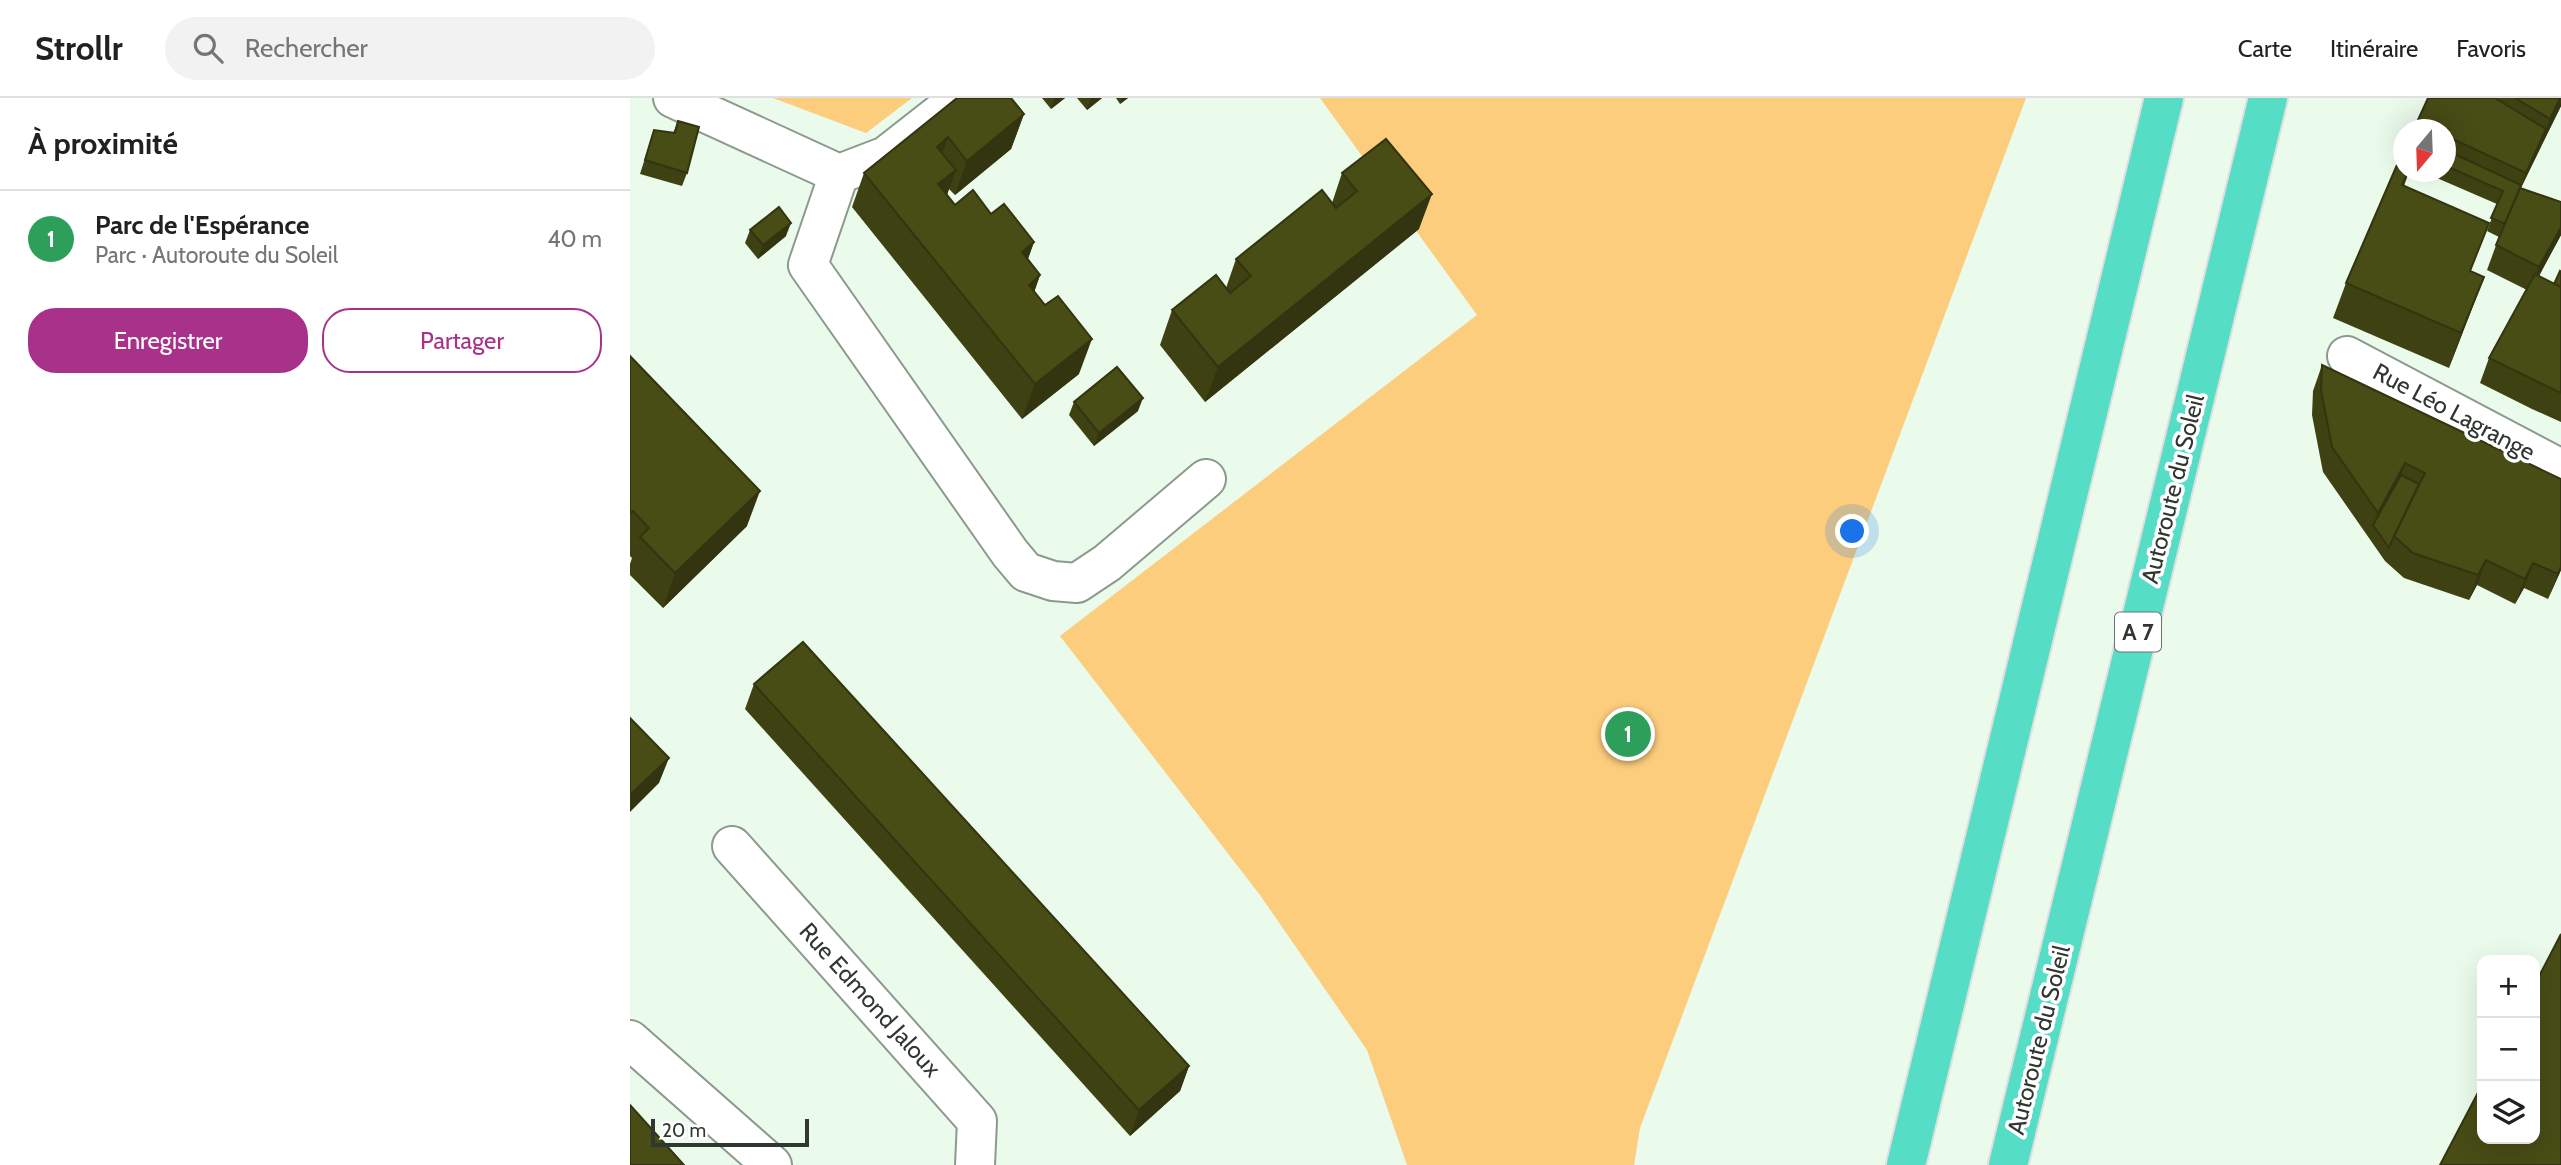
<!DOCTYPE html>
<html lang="fr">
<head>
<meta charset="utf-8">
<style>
  body { margin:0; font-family:Cabin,sans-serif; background:#f2f2f2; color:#202124 }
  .controls { position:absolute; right:21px; bottom:21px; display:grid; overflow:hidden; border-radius:14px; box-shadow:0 7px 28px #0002 }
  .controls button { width:63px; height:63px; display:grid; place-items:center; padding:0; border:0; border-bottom:2px solid #e0e0e0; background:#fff; color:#202124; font:35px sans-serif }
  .compass { position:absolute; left:1763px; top:21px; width:63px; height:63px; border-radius:50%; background:#fff; box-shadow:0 7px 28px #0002; rotate:199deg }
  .scale { position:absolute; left:21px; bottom:18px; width:158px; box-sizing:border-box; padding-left:7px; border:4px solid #303630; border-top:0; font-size:19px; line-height:24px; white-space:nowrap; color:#303630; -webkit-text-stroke:5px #fff; paint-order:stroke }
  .you { position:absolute; left:1223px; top:434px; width:24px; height:24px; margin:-18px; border:5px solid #fff; border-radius:50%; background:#1a73e8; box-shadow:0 0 0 10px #1a73e833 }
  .badge { display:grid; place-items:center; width:46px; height:46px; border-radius:50%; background:#a8328a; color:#fff; font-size:23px; font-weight:700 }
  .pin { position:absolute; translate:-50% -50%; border:4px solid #fff; box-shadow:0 2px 7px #0006 }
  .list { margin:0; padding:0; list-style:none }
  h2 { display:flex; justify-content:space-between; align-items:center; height:91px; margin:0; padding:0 28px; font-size:30px }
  h2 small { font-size:23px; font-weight:400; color:#757577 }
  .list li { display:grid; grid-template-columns:46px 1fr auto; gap:21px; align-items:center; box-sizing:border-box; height:98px; padding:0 28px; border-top:2px solid #e0e0e0 }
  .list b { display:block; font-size:26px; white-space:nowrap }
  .list p { margin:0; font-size:23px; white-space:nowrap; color:#757577 }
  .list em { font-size:23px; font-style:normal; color:#757577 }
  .actions { display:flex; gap:14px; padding:21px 28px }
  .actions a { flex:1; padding:16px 0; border:2px solid #a8328a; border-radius:28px; text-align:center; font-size:24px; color:#a8328a }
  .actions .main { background:#a8328a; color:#fff }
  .icon { flex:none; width:38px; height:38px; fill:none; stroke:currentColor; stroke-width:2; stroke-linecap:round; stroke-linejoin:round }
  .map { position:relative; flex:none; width:1931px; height:1067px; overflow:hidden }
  header { display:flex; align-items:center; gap:42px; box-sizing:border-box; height:98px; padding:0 35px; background:#fff; border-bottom:2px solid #e0e0e0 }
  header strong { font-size:33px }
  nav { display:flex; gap:38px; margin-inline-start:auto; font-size:24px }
  .search { width:490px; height:63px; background:#f2f2f2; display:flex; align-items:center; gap:18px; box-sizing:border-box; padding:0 24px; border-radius:38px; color:#757577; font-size:26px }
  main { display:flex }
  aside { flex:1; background:#fff }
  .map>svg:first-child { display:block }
</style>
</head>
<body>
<header>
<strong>Strollr</strong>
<div class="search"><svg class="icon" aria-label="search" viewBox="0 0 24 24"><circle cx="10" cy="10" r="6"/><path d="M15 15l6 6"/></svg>Rechercher</div>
<nav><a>Carte</a><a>Itinéraire</a><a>Favoris</a></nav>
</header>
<main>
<aside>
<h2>À proximité<small></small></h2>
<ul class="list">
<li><span class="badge" style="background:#2e9e5b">1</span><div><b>Parc de l'Espérance</b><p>Parc · Autoroute du Soleil</p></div><em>40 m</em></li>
</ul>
<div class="actions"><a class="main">Enregistrer</a><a>Partager</a></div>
</aside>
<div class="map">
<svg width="1931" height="1067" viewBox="0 0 1931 1067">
  <rect width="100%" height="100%" fill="#eafaeb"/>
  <g fill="#fccd7d">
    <polygon points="143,0 282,0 236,35"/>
    <polygon points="690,0 1396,0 1010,1030 1004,1067 777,1067 737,952 630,797 430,538 847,217"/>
  </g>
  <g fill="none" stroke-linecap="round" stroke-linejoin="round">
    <defs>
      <g id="minor">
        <polyline points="43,0 209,76 256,58 330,0"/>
        <polyline points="209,76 178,167 380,455 396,474 423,483 447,485 477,465 576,381"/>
        <polyline points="1717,258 1931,371"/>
        <polyline points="102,748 347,1023 345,1067"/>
        <polyline points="0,942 142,1067"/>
      </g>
      <g id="highway">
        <polyline points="1276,1067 1534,0"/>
        <polyline points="1378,1067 1638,0"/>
      </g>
    </defs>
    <use href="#minor" stroke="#8c9a8d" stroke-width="42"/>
    <use href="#highway" stroke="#dedfde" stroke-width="42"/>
    <use href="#minor" stroke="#fff" stroke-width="38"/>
    <use href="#highway" stroke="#55ddc6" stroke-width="38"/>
  </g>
  <g fill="#3e4112">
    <polygon points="327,0 394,16 381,51 325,97 319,91 317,97 325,107 361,116 404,144 398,161 410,177 404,194 449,276 392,321 222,109 234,75"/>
    <polygon points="412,0 435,0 421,11"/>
    <polygon points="447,0 472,0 457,12"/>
    <polygon points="486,0 498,0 490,6"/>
    <polygon points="1798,0 1931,0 1931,8 1891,90 1931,104 1931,137 1909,178 1924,186 1931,174 1931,324 1902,311 1850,285 1859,260 1897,192 1857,172 1869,139 1857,133 1867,106 1793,74 1816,74 1816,32 1784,32"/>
    <polygon points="48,23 57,75 52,88 10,76 24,32 43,35"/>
    <polygon points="1774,57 1774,74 1779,74 1774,88 1841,173 1854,179 1819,270 1703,220 1716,185"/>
    <polygon points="712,75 789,131 575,304 530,247 542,212 596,190 606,161 702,105"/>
    <polygon points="120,132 156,138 128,161 115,145"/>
    <polygon points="0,258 117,428 33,510 0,477 0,466 2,460 0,458"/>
    <polygon points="1692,267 1931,381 1931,472 1918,501 1894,490 1885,506 1847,487 1839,502 1774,480 1755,463 1693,374 1682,317 1683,293"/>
    <polygon points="444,304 508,313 464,348 439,317"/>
    <polygon points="124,586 559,968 550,993 500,1038 115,611"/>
  </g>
  <g fill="#32350f">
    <polygon points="425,0 435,0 421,11"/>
    <polygon points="461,0 472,0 457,12"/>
    <polygon points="492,0 498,0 490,6"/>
    <polygon points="1930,0 1931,8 1907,56 1920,21"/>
    <polygon points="394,16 381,51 325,97 337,63"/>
    <polygon points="1916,31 1907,56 1886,100 1871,139 1896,75"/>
    <polygon points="318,39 306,74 307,49"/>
    <polygon points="326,72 313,107 308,86"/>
    <polygon points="802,96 789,131 575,304 588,269"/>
    <polygon points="161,125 156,138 128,161 133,147"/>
    <polygon points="1931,129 1931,137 1900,194 1909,169"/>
    <polygon points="404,144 391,179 392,154"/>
    <polygon points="410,177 398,212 399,187"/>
    <polygon points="1854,179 1841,213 1819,270 1831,235"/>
    <polygon points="462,241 449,276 392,321 405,286"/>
    <polygon points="513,300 508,313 464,348 469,335"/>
    <polygon points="1775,365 1766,391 1743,427 1748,415"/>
    <polygon points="130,393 117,428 33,510 45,475"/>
    <polygon points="1856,462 1847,487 1839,502 1848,477"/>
    <polygon points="1903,465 1894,490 1885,506 1895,481"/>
    <polygon points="1931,468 1931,472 1918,501 1928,476"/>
    <polygon points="39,660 29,685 0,714 0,697"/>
    <polygon points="559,968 550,993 500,1038 509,1012"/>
  </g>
  <g fill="#484c15" stroke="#32350f" stroke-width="2">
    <polygon points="327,0 381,0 394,16 337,63 318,39 307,49 326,72 308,86 325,107 343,92 361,116 374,106 404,144 392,154 410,177 399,187 415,207 428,198 462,241 405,286 234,75"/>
    <polygon points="1798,0 1865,0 1916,31 1896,75 1816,38 1816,32 1802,32 1787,24"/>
    <polygon points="1885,0 1930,0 1920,21"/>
    <polygon points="48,23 69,29 57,75 15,62 24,32 45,35"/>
    <polygon points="756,41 802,96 588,269 542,212 586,177 600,195 621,178 606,161 692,92 706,110 727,93 712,75"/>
    <polygon points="1816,52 1891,87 1875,126 1861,120 1873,93 1816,68"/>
    <polygon points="1770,60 1774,61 1774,74 1778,74 1772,87 1859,125 1840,173 1854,179 1831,235 1716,185"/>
    <polygon points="1890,90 1931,104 1931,129 1909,169 1866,147"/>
    <polygon points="149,109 161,125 133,147 120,132"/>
    <polygon points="1930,173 1931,174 1931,189 1924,186"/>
    <polygon points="1905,176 1931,189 1931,295 1859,260"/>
    <polygon points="0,258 130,393 45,475 10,439 19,430 3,413 0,416"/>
    <polygon points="1692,267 1931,381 1931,468 1928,476 1903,465 1895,481 1856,462 1848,477 1783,455 1764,438 1795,375 1775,365 1748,415 1702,349 1691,292"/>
    <polygon points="487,269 513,300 469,335 444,304"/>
    <polygon points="1771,377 1789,386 1764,438 1759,450 1743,427"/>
    <polygon points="173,544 559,968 509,1012 124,586"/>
    <polygon points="0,620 39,660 0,697"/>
    <polygon points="1931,836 1931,1067 1810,1067 1852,987 1852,1041 1905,1041 1905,886"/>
    <polygon points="0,1007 54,1067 0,1067"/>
  </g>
  <g text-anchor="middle" stroke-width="7" stroke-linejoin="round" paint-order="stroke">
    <rect fill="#fff" stroke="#6e726e" stroke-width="2" x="1485" y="514.5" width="46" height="39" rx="5"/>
    <g font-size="23" font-weight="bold" fill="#303630">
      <text x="1508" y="542">A 7</text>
    </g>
    <g font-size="24" fill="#303630" stroke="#fff">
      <text transform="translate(1824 314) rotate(28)" y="8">Rue Léo Lagrange</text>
      <text transform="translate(1543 391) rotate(-76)" y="8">Autoroute du Soleil</text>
      <text transform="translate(240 902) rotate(48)" y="8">Rue Edmond Jaloux</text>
      <text transform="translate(1409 942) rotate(-76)" y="8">Autoroute du Soleil</text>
    </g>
  </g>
</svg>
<div class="controls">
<button>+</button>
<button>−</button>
<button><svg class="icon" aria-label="layers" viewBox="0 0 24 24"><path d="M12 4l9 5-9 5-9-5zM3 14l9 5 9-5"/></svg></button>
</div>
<svg class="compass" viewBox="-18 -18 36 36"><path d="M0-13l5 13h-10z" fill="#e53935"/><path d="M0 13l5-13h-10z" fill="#757577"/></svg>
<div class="scale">20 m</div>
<div class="you"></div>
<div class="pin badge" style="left:998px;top:636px;background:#2e9e5b">1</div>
</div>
</main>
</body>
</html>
